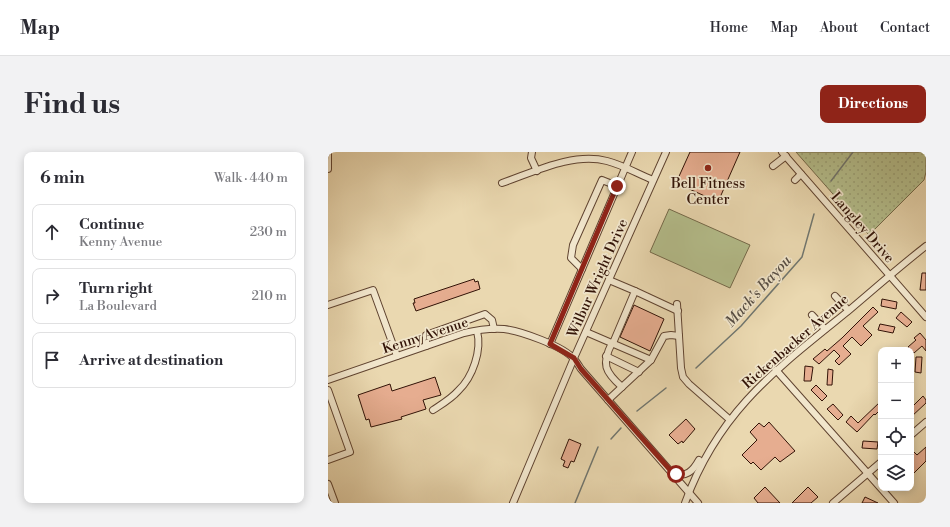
<!DOCTYPE html>
<html lang="en">
<head>
<meta charset="utf-8">
<style>
  body { margin:0; font-family:"Libre Bodoni",serif; background:#f2f2f3; color:#2b2b33 }
  .controls { position:absolute; right:12px; bottom:12px; display:grid; overflow:hidden; border-radius:8px; box-shadow:0 2px 10px #0003 }
  .controls button { width:36px; height:36px; display:grid; place-items:center; padding:0; border:0; border-bottom:1px solid #e1e1e2; background:#fff; color:#2b2b33; font:20px sans-serif }
  .stop { position:absolute; width:12px; height:12px; margin:-9px; border:3px solid #8f2418; border-radius:50%; background:#fff }
  .stop.end { background:#8f2418; border-color:#fff; box-shadow:0 1px 4px #0008 }
  .list { margin:0; padding:0; list-style:none }
  h2 { display:flex; justify-content:space-between; align-items:center; height:52px; margin:0; padding:0 16px; font-size:17px }
  h2 small { font-size:13px; font-weight:400; color:#7c7c81 }
  .list li { display:grid; grid-template-columns:26px 1fr auto; gap:12px; align-items:center; box-sizing:border-box; height:56px; margin:0 8px 8px; padding:0 8px; border:1px solid #e1e1e2; border-radius:8px }
  .list b { display:block; font-size:15px; white-space:nowrap }
  .list p { margin:0; font-size:13px; white-space:nowrap; color:#7c7c81 }
  .list em { font-size:13px; font-style:normal; color:#7c7c81 }
  .icon { flex:none; width:22px; height:22px; fill:none; stroke:currentColor; stroke-width:2; stroke-linecap:round; stroke-linejoin:round }
  .map { position:relative; flex:none; width:598px; height:351px; overflow:hidden; border-radius:8px }
  header { display:flex; align-items:center; gap:24px; box-sizing:border-box; height:56px; padding:0 20px; background:#fff; border-bottom:1px solid #e1e1e2 }
  header strong { font-size:19px }
  nav { display:flex; gap:22px; margin-inline-start:auto; font-size:14px }
  .intro { display:flex; align-items:center; justify-content:space-between; box-sizing:border-box; height:96px; padding:0 24px }
  h1 { margin:0; font-size:28px }
  .button { padding:10px 18px; border-radius:8px; background:#8f2418; color:#fff; font-size:14px; font-weight:700 }
  main { display:flex; gap:24px; padding:0 24px }
  aside { flex:1; background:#fff; border-radius:8px; box-shadow:0 2px 10px #0003 }
  .map>svg:first-child { display:block }
</style>
</head>
<body>
<header>
<strong>Map</strong>
<nav><a>Home</a><a>Map</a><a>About</a><a>Contact</a></nav>
</header>
<div class="intro"><h1>Find us</h1><a class="button">Directions</a></div>
<main>
<aside>
<h2>6 min<small>Walk · 440 m</small></h2>
<ul class="list">
<li><svg class="icon" aria-label="ahead" viewBox="0 0 24 24"><path d="M12 20V5M6 11l6-6 6 6"/></svg><div><b>Continue</b><p>Kenny Avenue</p></div><em>230 m</em></li>
<li><svg class="icon" aria-label="right" viewBox="0 0 24 24"><path d="M7 20v-9h11M14 6l5 5-5 5"/></svg><div><b>Turn right</b><p>La Boulevard</p></div><em>210 m</em></li>
<li><svg class="icon" aria-label="arrive" viewBox="0 0 24 24"><path d="M6 21V4h12l-3 4 3 4H6"/></svg><div><b>Arrive at destination</b></div></li>
</ul>
</aside>
<div class="map">
<svg width="598" height="351" viewBox="0 0 598 351">
  <defs>
    <pattern id="grass-dots" width="8" height="8" patternUnits="userSpaceOnUse"><rect width="8" height="8" fill="#b5bf8d"/><path d="M2 2h.1M6 6h.1" fill="none" stroke="#9ca378" stroke-width="1.8" stroke-linecap="round"/></pattern>
  </defs>
  <rect width="100%" height="100%" fill="#ead8b0"/>
  <filter id="stains"><feTurbulence type="fractalNoise" baseFrequency=".005" numOctaves="4"/><feColorMatrix values="0 0 0 0 .2 0 0 0 0 .09 0 0 0 0 .02 0 0 0 .5 -.17"/></filter>
  <radialGradient id="worn" r=".72"><stop offset=".6" stop-color="#630" stop-opacity="0"/><stop offset="1" stop-color="#630" stop-opacity=".3"/></radialGradient>
  <polygon fill="url(#grass-dots)" stroke="#74694a" points="468,0 598,0 598,20 596,28 541,83"/>
  <polygon fill="#b5bf8d" stroke="#74694a" points="341,57 422,93 402,136 322,100"/>
  <g fill="none" stroke-linecap="round" stroke-linejoin="round">
    <g stroke="#70766f" stroke-width="1.5">
      <polyline points="503,29 525,0"/>
      <polyline points="368,216 413,174 474,105 486,62"/>
      <polyline points="309,259 338,236"/>
      <polyline points="283,287 293,276"/>
      <polyline points="247,351 270,295"/>
    </g>
  </g>
  <g fill="#e6ad90" stroke="#321307">
    <polygon points="362,0 412,0 390,50 348,31"/>
    <polygon points="594,121 598,121 598,138 592,138"/>
    <polygon points="146,127 147,130 150,129 152,137 88,159 85,151 87,151 86,147"/>
    <polygon points="554,147 569,150 568,157 553,154"/>
    <polygon points="306,153 336,167 322,199 292,185"/>
    <polygon points="545,155 550,160 535,174 544,183 533,194 524,185 515,194 523,202 511,213 507,209 512,204 506,198 491,212 485,207 497,197 499,199 514,186"/>
    <polygon points="573,160 584,170 579,175 568,166"/>
    <polygon points="552,172 567,175 565,181 550,178"/>
    <polygon points="592,181 598,188 598,199 594,194 586,201 580,195 588,188 586,186"/>
    <polygon points="588,205 594,205 593,221 587,220"/>
    <polygon points="477,214 485,215 483,229 476,229"/>
    <polygon points="500,217 505,218 504,233 499,233"/>
    <polygon points="107,225 113,243 95,248 98,257 73,265 74,267 43,275 41,267 38,268 30,243 62,232 64,239"/>
    <polygon points="488,233 499,244 494,249 483,238"/>
    <polygon points="595,244 598,248 598,251 583,265 583,256"/>
    <polygon points="553,249 553,257 547,263 546,262 529,280 518,270 523,264 530,271"/>
    <polygon points="505,252 515,263 510,268 499,257"/>
    <polygon points="358,267 367,277 355,291 354,289 350,292 341,283"/>
    <polygon points="441,270 467,299 452,310 447,305 433,318 425,310 423,312 414,303 429,288 422,280 431,271 436,275"/>
    <polygon points="241,287 253,292 246,310 243,309 240,316 235,314 237,309 233,307"/>
    <polygon points="535,289 550,290 549,297 534,296"/>
    <polygon points="598,295 598,309 583,324 583,297 589,303"/>
    <polygon points="437,335 452,351 430,351 426,346"/>
    <polygon points="480,335 490,345 483,351 464,351"/>
    <polygon points="537,345 550,351 534,351"/>
  </g>
  <g fill="none" stroke-linecap="round" stroke-linejoin="round">
    <defs>
      <g id="minor">
        <polyline points="204,0 203,6 209,19"/>
        <polyline points="454,0 598,165"/>
        <polyline points="445,14 458,4"/>
        <polyline points="0,17 0,0"/>
        <polyline points="467,28 473,22"/>
        <path d="M174,31c32,-11 71,-31 105,-22 16,4 31,13 46,19"/>
        <polyline points="254,117 243,106 245,93 274,28 289,34"/>
        <polyline points="281,128 307,139 285,191"/>
        <polyline points="307,139 350,159"/>
        <polyline points="507,144 520,158"/>
        <polyline points="349,152 353,216 355,225 361,232 401,267"/>
        <polyline points="0,153 45,138 69,204"/>
        <polyline points="484,163 497,177"/>
        <polyline points="258,180 323,208"/>
        <path d="M284,191c-11,21 -7,29 10,44"/>
        <polyline points="222,192 304,0"/>
        <polyline points="98,194 98,183 157,162 164,168 166,177"/>
        <polyline points="278,204 311,220"/>
        <polyline points="448,218 566,351"/>
        <path d="M0,228l136,-47c13,-3 27,-5 40,-4 17,2 59,17 70,30 3,3 5,7 7,10l117,134"/>
        <polyline points="0,238 22,300 0,308"/>
        <polyline points="280,248 323,208 336,184 343,183 351,184"/>
        <path d="M105,258c9,-6 18,-11 25,-19 15,-14 24,-41 19,-60"/>
        <polyline points="583,283 598,270"/>
        <path d="M345,321c13,5 20,-2 26,-13"/>
        <polyline points="0,332 7,351"/>
        <polyline points="185,351 246,206 338,0"/>
        <path d="M357,351c33,-91 90,-133 162,-191 26,-22 52,-45 79,-66"/>
        <polyline points="505,351 553,310"/>
      </g>
    </defs>
    <use href="#minor" stroke="#604431" stroke-width="8"/>
    <use href="#minor" stroke="#f1e6cc" stroke-width="6"/>
  </g>
  <g fill="none" stroke-linecap="round" stroke-linejoin="round">
    <polyline stroke="#8f2418" stroke-width="5" points="289,34 222,192 246,206 253,217 344,320 348,322"/>
  </g>
  <circle fill="#8f2418" stroke="#f1e6cc" stroke-width="1.5" cx="380" cy="16" r="4"/>
  <g text-anchor="middle" stroke-width="3.5" stroke-linejoin="round" paint-order="stroke">
    <g font-size="14" fill="#321307" stroke="#f1e6cc">
      <text x="380" y="36">Bell Fitness<tspan x="380" dy="16">Center</tspan></text>
    </g>
    <g font-size="14" fill="#321307" stroke="#f1e6cc">
      <text transform="translate(535 75) rotate(49)" y="5">Langley Drive</text>
      <text transform="translate(269 126) rotate(-66)" y="5">Wilbur Wright Drive</text>
      <text transform="translate(97 183) rotate(-18)" y="5">Kenny Avenue</text>
      <text transform="translate(467 189) rotate(-41)" y="5">Rickenbacker Avenue</text>
    </g>
    <g font-size="15" font-style="italic" fill="#564d44" stroke="#f1e6cc">
      <text transform="translate(430 139) rotate(-48)" y="5">Mack's Bayou</text>
    </g>
  </g>
  <rect width="100%" height="100%" filter="url(#stains)"/>
  <rect width="100%" height="100%" fill="url(#worn)"/>
</svg>
<div class="controls">
<button>+</button>
<button>−</button>
<button><svg class="icon" aria-label="locate" viewBox="0 0 24 24"><circle cx="12" cy="12" r="6"/><path d="M12 2v4M12 18v4M2 12h4M18 12h4"/></svg></button>
<button><svg class="icon" aria-label="layers" viewBox="0 0 24 24"><path d="M12 4l9 5-9 5-9-5zM3 14l9 5 9-5"/></svg></button>
</div>
<div class="stop" style="left:348px;top:322px"></div>
<div class="stop end" style="left:289px;top:34px"></div>
</div>
</main>
</body>
</html>
